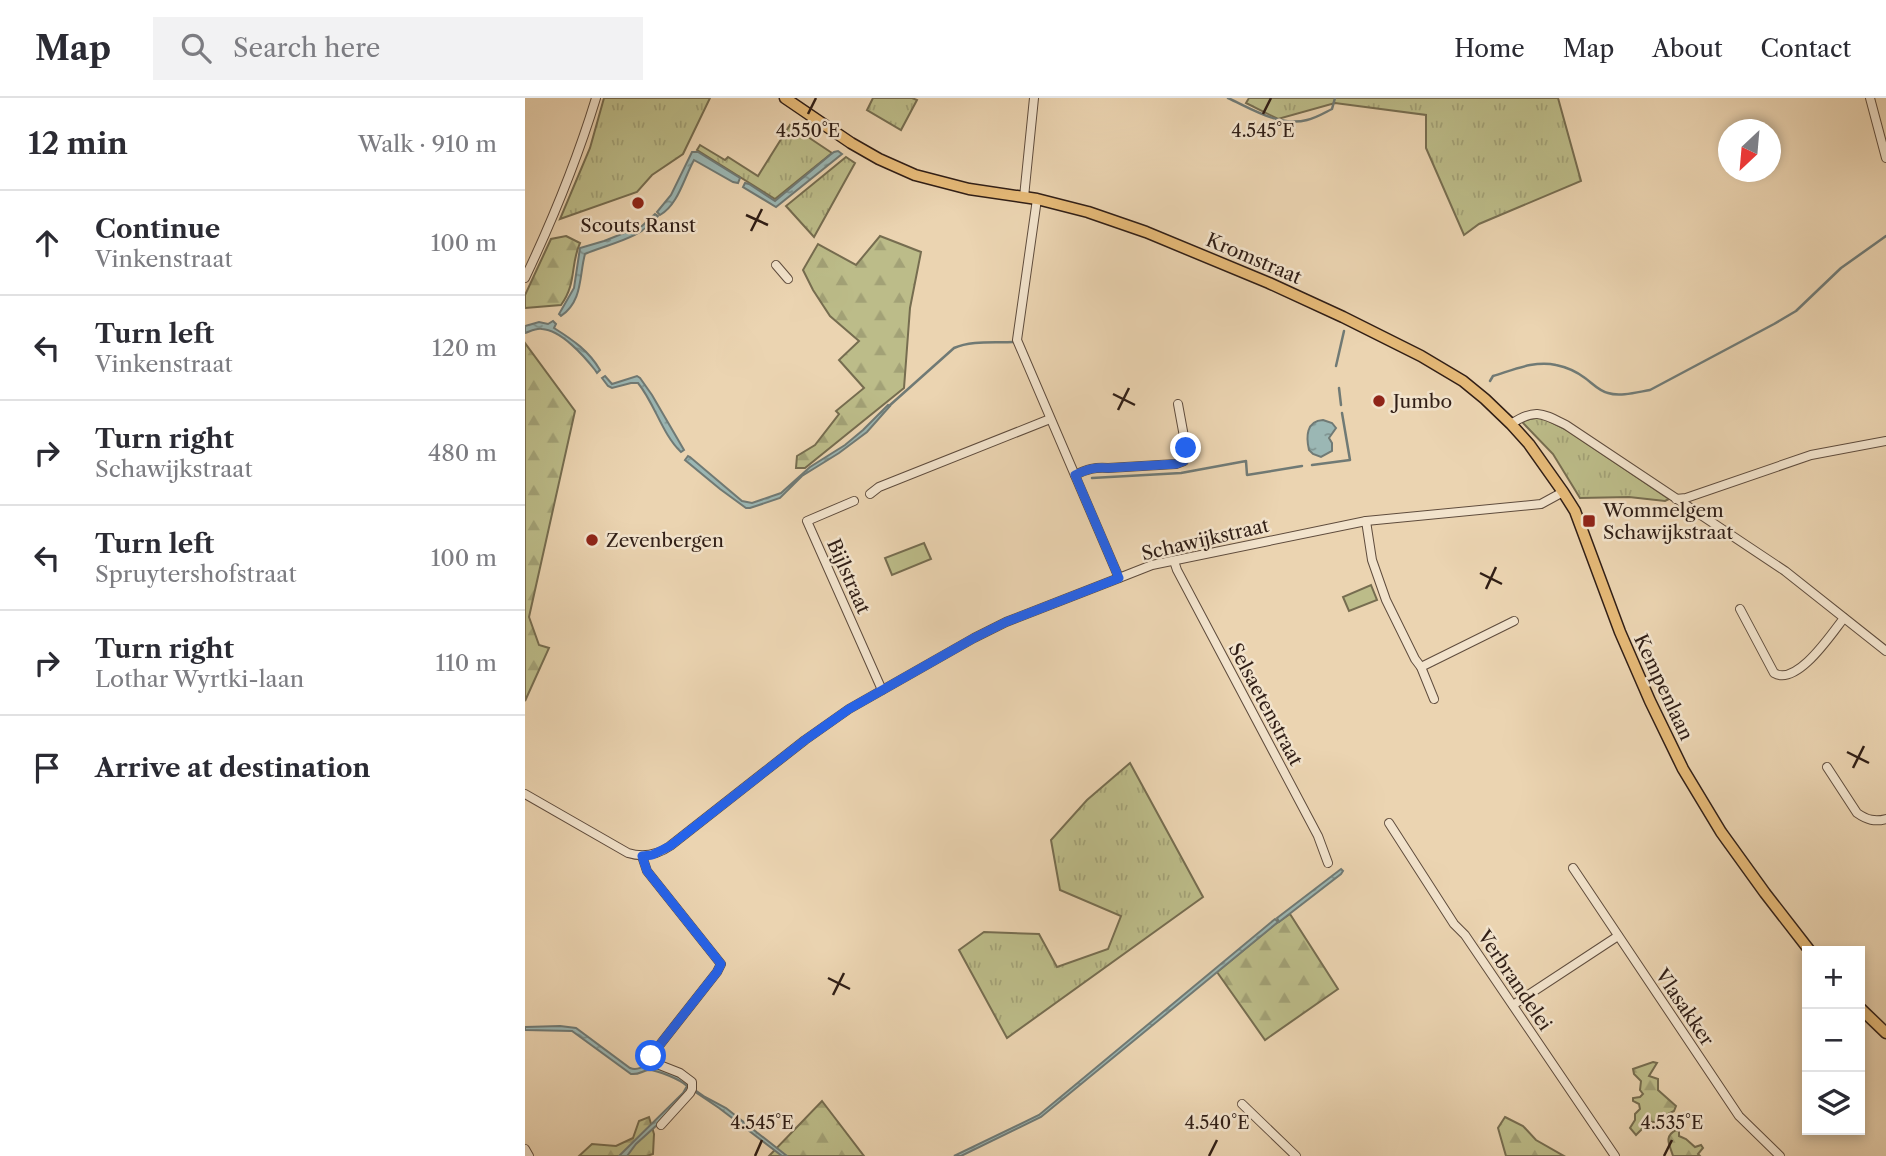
<!DOCTYPE html>
<html lang="en">
<head>
<meta charset="utf-8">
<style>
  body { margin:0; font-family:"Libre Caslon Text",serif; background:#f2f2f3; color:#2b2b33 }
  .controls { position:absolute; right:21px; bottom:21px; display:grid; overflow:hidden; border-radius:0px; box-shadow:0 4px 10px #0003 }
  .controls button { width:63px; height:63px; display:grid; place-items:center; padding:0; border:0; border-bottom:2px solid #e1e1e2; background:#fff; color:#2b2b33; font:35px sans-serif }
  .compass { position:absolute; left:1193px; top:21px; width:63px; height:63px; border-radius:50%; background:#fff; box-shadow:0 4px 10px #0003; rotate:206deg }
  .stop { position:absolute; width:21px; height:21px; margin:-16px; border:5px solid #2563eb; border-radius:50%; background:#fff }
  .stop.end { background:#2563eb; border-color:#fff; box-shadow:0 2px 7px #0008 }
  .list { margin:0; padding:0; list-style:none }
  h2 { display:flex; justify-content:space-between; align-items:center; height:91px; margin:0; padding:0 28px; font-size:30px }
  h2 small { font-size:23px; font-weight:400; color:#7c7c81 }
  .list li { display:grid; grid-template-columns:46px 1fr auto; gap:21px; align-items:center; box-sizing:border-box; height:105px; padding:0 28px; border-top:2px solid #e1e1e2 }
  .list b { display:block; font-size:26px; white-space:nowrap }
  .list p { margin:0; font-size:23px; white-space:nowrap; color:#7c7c81 }
  .list em { font-size:23px; font-style:normal; color:#7c7c81 }
  .icon { flex:none; width:38px; height:38px; fill:none; stroke:currentColor; stroke-width:2; stroke-linecap:round; stroke-linejoin:round }
  .map { position:relative; flex:none; width:1361px; height:1058px; overflow:hidden }
  header { display:flex; align-items:center; gap:42px; box-sizing:border-box; height:98px; padding:0 35px; background:#fff; border-bottom:2px solid #e1e1e2 }
  header strong { font-size:33px }
  nav { display:flex; gap:38px; margin-inline-start:auto; font-size:24px }
  .search { width:490px; height:63px; background:#f2f2f3; display:flex; align-items:center; gap:18px; box-sizing:border-box; padding:0 24px; border-radius:0px; color:#7c7c81; font-size:26px }
  main { display:flex }
  aside { flex:1; background:#fff }
  .map>svg:first-child { display:block }
</style>
</head>
<body>
<header>
<strong>Map</strong>
<div class="search"><svg class="icon" aria-label="search" viewBox="0 0 24 24"><circle cx="10" cy="10" r="6"/><path d="M15 15l6 6"/></svg>Search here</div>
<nav><a>Home</a><a>Map</a><a>About</a><a>Contact</a></nav>
</header>
<main>
<aside>
<h2>12 min<small>Walk · 910 m</small></h2>
<ul class="list">
<li><svg class="icon" aria-label="ahead" viewBox="0 0 24 24"><path d="M12 20V5M6 11l6-6 6 6"/></svg><div><b>Continue</b><p>Vinkenstraat</p></div><em>100 m</em></li>
<li><svg class="icon" aria-label="left" viewBox="0 0 24 24"><path d="M17 20v-9H6M10 6l-5 5 5 5"/></svg><div><b>Turn left</b><p>Vinkenstraat</p></div><em>120 m</em></li>
<li><svg class="icon" aria-label="right" viewBox="0 0 24 24"><path d="M7 20v-9h11M14 6l5 5-5 5"/></svg><div><b>Turn right</b><p>Schawijkstraat</p></div><em>480 m</em></li>
<li><svg class="icon" aria-label="left" viewBox="0 0 24 24"><path d="M17 20v-9H6M10 6l-5 5 5 5"/></svg><div><b>Turn left</b><p>Spruytershofstraat</p></div><em>100 m</em></li>
<li><svg class="icon" aria-label="right" viewBox="0 0 24 24"><path d="M7 20v-9h11M14 6l5 5-5 5"/></svg><div><b>Turn right</b><p>Lothar Wyrtki-laan</p></div><em>110 m</em></li>
<li><svg class="icon" aria-label="arrive" viewBox="0 0 24 24"><path d="M6 21V4h12l-3 4 3 4H6"/></svg><div><b>Arrive at destination</b></div></li>
</ul>
</aside>
<div class="map">
<svg width="1361" height="1058" viewBox="0 0 1361 1058">
  <defs>
    <pattern id="grass-tufts" width="24" height="20" patternUnits="userSpaceOnUse" patternTransform="scale(1.75)"><rect width="24" height="20" fill="#bcbc89"/><path d="M3 7l-1-3M5 7V3M7 7l1-3M15 17l-1-3M17 17v-4M19 17l1-3" fill="none" stroke="#a2a176"/></pattern>
    <pattern id="forest-firs" width="22" height="20" patternUnits="userSpaceOnUse" patternTransform="scale(1.75)"><rect width="22" height="20" fill="#bcbc89"/><path d="M5 1l3.5 6h-7zM16 11l3.5 6h-7z" fill="#a2a176"/></pattern>
    <pattern id="water-ripples" width="26" height="14" patternUnits="userSpaceOnUse" patternTransform="scale(1.75)"><rect width="26" height="14" fill="#9bb7b4"/><path d="M2 4q2-2 4 0t4 0M15 11q2-2 4 0t4 0" fill="none" stroke="#7f9491"/></pattern>
  </defs>
  <rect width="100%" height="100%" fill="#ebd4b1"/>
  <filter id="stains"><feTurbulence type="fractalNoise" baseFrequency=".00286" numOctaves="4"/><feColorMatrix values="0 0 0 0 .2 0 0 0 0 .09 0 0 0 0 .02 0 0 0 .5 -.17"/></filter>
  <radialGradient id="worn" r=".72"><stop offset=".6" stop-color="#630" stop-opacity="0"/><stop offset="1" stop-color="#630" stop-opacity=".3"/></radialGradient>
  <g fill="url(#grass-tufts)" stroke="#766d50" stroke-width="2">
    <polygon points="79,0 185,0 158,56 127,77 112,94 35,121 65,50"/>
    <polygon points="348,0 387,0 392,2 376,32 342,12"/>
    <polygon points="724,0 1033,0 1056,83 954,126 939,137 901,50 901,17 810,5 753,21 721,5"/>
    <polygon points="265,27 307,55 250,101 172,52 175,47 200,62 203,59 233,78"/>
    <polygon points="321,59 330,65 289,139 261,108"/>
    <polygon points="1016,319 1042,332 1144,401 1140,403 1104,399 1055,400 1028,356 998,325 1000,322"/>
    <polygon points="605,665 678,799 482,940 434,852 459,834 514,836 532,869 583,851 596,818 535,792 526,742 562,702"/>
  </g>
  <g fill="url(#forest-firs)" stroke="#766d50" stroke-width="2">
    <path d="M41,138l14,7c-10,22 -3,40 -19,62l-36,3v-13l26,-56z"/>
    <polygon points="355,138 396,154 385,210 379,290 280,370 271,370 272,358 290,347 314,316 311,313 339,290 314,262 334,243 305,218 288,192 278,172 293,146 331,167"/>
    <polygon points="0,245 50,313 4,519 14,547 24,550 0,603"/>
    <polygon points="765,816 813,891 740,942 692,874 749,827"/>
    <polygon points="1128,964 1132,965 1124,978 1133,981 1133,992 1151,1008 1149,1013 1141,1017 1140,1021 1137,1024 1124,1024 1111,1037 1105,1030 1110,1022 1110,1016 1115,1011 1114,1006 1108,1003 1108,1000 1115,999 1118,996 1115,992 1116,983 1109,976 1108,971"/>
    <polygon points="297,1003 339,1058 244,1058"/>
    <polygon points="124,1019 129,1036 128,1056 122,1058 54,1058 67,1046 91,1048 108,1040 114,1023"/>
    <polygon points="980,1019 998,1028 1011,1042 1039,1058 981,1058 973,1030"/>
    <path d="M1151,1032l3,1v5l7,3 9,8 6,-2 2,3 -5,6 2,2h-27c-3,-11 -10,-19 3,-26z"/>
  </g>
  <g fill="#bcbc89" stroke="#766d50" stroke-width="2">
    <polygon points="399,445 406,461 367,477 360,460"/>
    <polygon points="846,487 852,502 824,513 818,499"/>
  </g>
  <g fill="url(#water-ripples)" stroke="#707a75" stroke-width="2">
    <polygon points="313,53 317,56 251,109 218,89 220,85 224,86 250,103 305,57 309,54"/>
    <path d="M167,54h6l42,26 -2,5 -5,-1 -39,-22c-10,18 -16,45 -34,55l-3,-3 14,-17z"/>
    <path d="M130,116l3,2c-17,23 -47,27 -73,38 -6,22 -2,47 -24,62l-2,-2 15,-26 6,-40 24,-7 38,-15z"/>
    <path d="M28,223l3,3 -2,4c19,12 35,23 46,42l-3,3 -2,-3c-11,-14 -34,-40 -53,-41 -6,-1 -11,2 -17,4v-7l14,-4 9,2z"/>
    <path d="M80,278l7,8 25,-8 3,2 12,17 32,55 -3,2c-19,-18 -26,-48 -43,-69h-7l-19,5 -4,-2 -6,-8z"/>
    <polygon points="363,307 365,308 342,334 314,355 277,378 255,400 225,410 221,410 195,391 160,362 163,358 165,359 217,403 227,405 256,395 285,369 320,347 338,332"/>
    <path d="M798,322l9,3 4,5 -7,10 3,5v8l-11,6 -8,-3 -4,-4c-3,-13 -3,-29 14,-30z"/>
    <polygon points="816,771 818,773 816,776 754,824 752,820"/>
    <polygon points="750,821 753,824 516,1019 436,1058 429,1058 514,1017"/>
    <path d="M35,928l16,2 54,40c8,3 9,-1 17,-2 12,-1 33,11 43,18v4l-33,37 -21,19 -9,12h-8l64,-63 4,-7c-6,-6 -29,-16 -39,-16 -6,1 -9,5 -17,4l-59,-43 -47,-1v-3z"/>
    <polygon points="170,992 180,999 201,1010 262,1058 257,1058 194,1010 169,993"/>
  </g>
  <g fill="none" stroke-linecap="round" stroke-linejoin="round">
    <g stroke="#707a75" stroke-width="2.5">
      <path d="M703,0c24,11 52,29 79,22 9,-2 17,-7 25,-11l3,-11"/>
      <polyline points="811,268 819,233"/>
      <path d="M965,283l3,-5c20,-6 42,-16 63,-11 10,2 21,7 29,13 7,5 14,13 23,15 12,4 30,-1 42,-3l124,-66 22,-13 45,-43 45,-32"/>
      <polyline points="814,290 816,307"/>
      <path d="M364,308l65,-58c17,-8 41,-5 59,-6"/>
      <polyline points="787,367 825,362 817,315"/>
      <polyline points="567,380 656,375 721,363 722,377 777,368"/>
    </g>
    <defs>
      <g id="minor">
        <polyline points="1345,0 1361,60"/>
        <polyline points="499,99 509,0"/>
        <polyline points="512,101 492,242 594,480"/>
        <polyline points="251,167 263,181"/>
        <path d="M0,180c28,-59 52,-118 71,-180"/>
        <path d="M986,326c24,-16 31,-11 55,1l219,146 101,80"/>
        <path d="M550,377c12,-6 20,-8 33,-7l68,-4 8,-3 3,-8 -9,-49"/>
        <polyline points="345,396 354,389 525,321"/>
        <polyline points="1151,401 1161,400 1286,357 1361,343"/>
        <polyline points="329,403 282,423 357,592"/>
        <polyline points="841,423 847,462 861,502 890,561 896,569 909,601"/>
        <polyline points="649,463 652,472 793,738 803,765"/>
        <path d="M1215,511l34,64c23,14 58,-40 70,-55"/>
        <polyline points="896,569 989,523"/>
        <path d="M1302,669l30,46c10,7 18,9 29,6"/>
        <path d="M0,696l103,59c16,5 29,2 42,-7l135,-106 44,-31 125,-71 32,-16 113,-44 33,-13 214,-44 175,-17 22,-12"/>
        <polyline points="864,725 929,826 940,837 1090,1058"/>
        <polyline points="117,758 122,773 196,866 192,874 126,958 127,964 155,975 167,984 167,991 165,995 136,1027"/>
        <polyline points="1048,770 1214,1018 1255,1058"/>
        <polyline points="988,907 1093,838"/>
        <polyline points="717,1006 771,1058"/>
        <polyline points="0,1051 4,1058"/>
      </g>
      <g id="major">
        <polyline points="260,0 326,45 354,61 390,77 444,91 512,101 563,114 621,134 744,185 818,219 896,258 938,283 960,301 986,326 1004,346 1038,394 1050,413 1095,534 1125,603 1158,671 1196,734 1240,795 1285,853"/>
        <polyline points="1335,910 1361,935"/>
      </g>
    </defs>
    <use href="#minor" stroke="#5f4c3d" stroke-width="10"/>
    <use href="#major" stroke="#301e16" stroke-width="13"/>
    <use href="#minor" stroke="#f2e3cc" stroke-width="8"/>
    <use href="#major" stroke="#e6ba78" stroke-width="10"/>
  </g>
  <g fill="none" stroke-linecap="round" stroke-linejoin="round">
    <path stroke="#2563eb" stroke-width="9" d="M126,958l66,-84 4,-8 -74,-93 -5,-15 10,-1 18,-9 135,-106 44,-31 125,-71 32,-16 113,-44 -44,-103c12,-6 20,-8 33,-7l68,-4 8,-3 3,-8 -1,-5"/>
  </g>
  <path fill="none" stroke="#301e16" stroke-width="2.5" d="M283,16l8,-16M738,16l8,-16M221,117l22,10M226,133l11,-22M588,296l22,11M593,312l11,-22M955,475l22,11M961,491l10,-22M1322,654l22,11M1328,670l11,-22M303,880l22,11M308,897l11,-22M230,1058l7,-16M684,1058l8,-16M1139,1058l8,-16"/>
  <g fill="#8f2418" stroke="#f2e3cc" stroke-width="2.5">
    <circle cx="113" cy="105" r="7"/>
    <circle cx="854" cy="303" r="7"/>
    <rect x="1057" y="416" width="14" height="14" rx="3.5"/>
    <circle cx="67" cy="442" r="7"/>
  </g>
  <g text-anchor="middle" stroke-width="5" stroke-linejoin="round" paint-order="stroke">
    <g font-size="19" fill="#301e16" stroke="#f2e3cc" text-anchor="start">
      <text x="113" y="134" text-anchor="middle">Scouts Ranst</text>
      <text x="868" y="310">Jumbo</text>
      <text x="1078" y="419">Wommelgem<tspan x="1078" dy="22">Schawijkstraat</tspan></text>
      <text x="81" y="449">Zevenbergen</text>
    </g>
    <g font-size="19" fill="#301e16" stroke="#f2e3cc">
      <text transform="translate(729 160) rotate(23)" y="7">Kromstraat</text>
      <text transform="translate(680 441) rotate(-13)" y="7">Schawijkstraat</text>
      <text transform="translate(324 478) rotate(66)" y="7">Bijlstraat</text>
      <text transform="translate(1139 589) rotate(65)" y="7">Kempenlaan</text>
      <text transform="translate(741 606) rotate(62)" y="7">Selsaetenstraat</text>
      <text transform="translate(990 882) rotate(56)" y="7">Verbrandelei</text>
      <text transform="translate(1160 909) rotate(56)" y="7">Vlasakker</text>
    </g>
  </g>
  <g font-size="18" text-anchor="middle" fill="#301e16" stroke="#f2e3cc" stroke-width="5" stroke-linejoin="round" paint-order="stroke">
    <text x="283" y="39">4.550°E</text>
    <text x="738" y="39">4.545°E</text>
    <text x="237" y="1031">4.545°E</text>
    <text x="692" y="1031">4.540°E</text>
    <text x="1147" y="1031">4.535°E</text>
  </g>
  <rect width="100%" height="100%" filter="url(#stains)"/>
  <rect width="100%" height="100%" fill="url(#worn)"/>
</svg>
<div class="controls">
<button>+</button>
<button>−</button>
<button><svg class="icon" aria-label="layers" viewBox="0 0 24 24"><path d="M12 4l9 5-9 5-9-5zM3 14l9 5 9-5"/></svg></button>
</div>
<svg class="compass" viewBox="-18 -18 36 36"><path d="M0-13l5 13h-10z" fill="#e53935"/><path d="M0 13l5-13h-10z" fill="#7c7c81"/></svg>
<div class="stop" style="left:126px;top:958px"></div>
<div class="stop end" style="left:661px;top:350px"></div>
</div>
</main>
</body>
</html>
